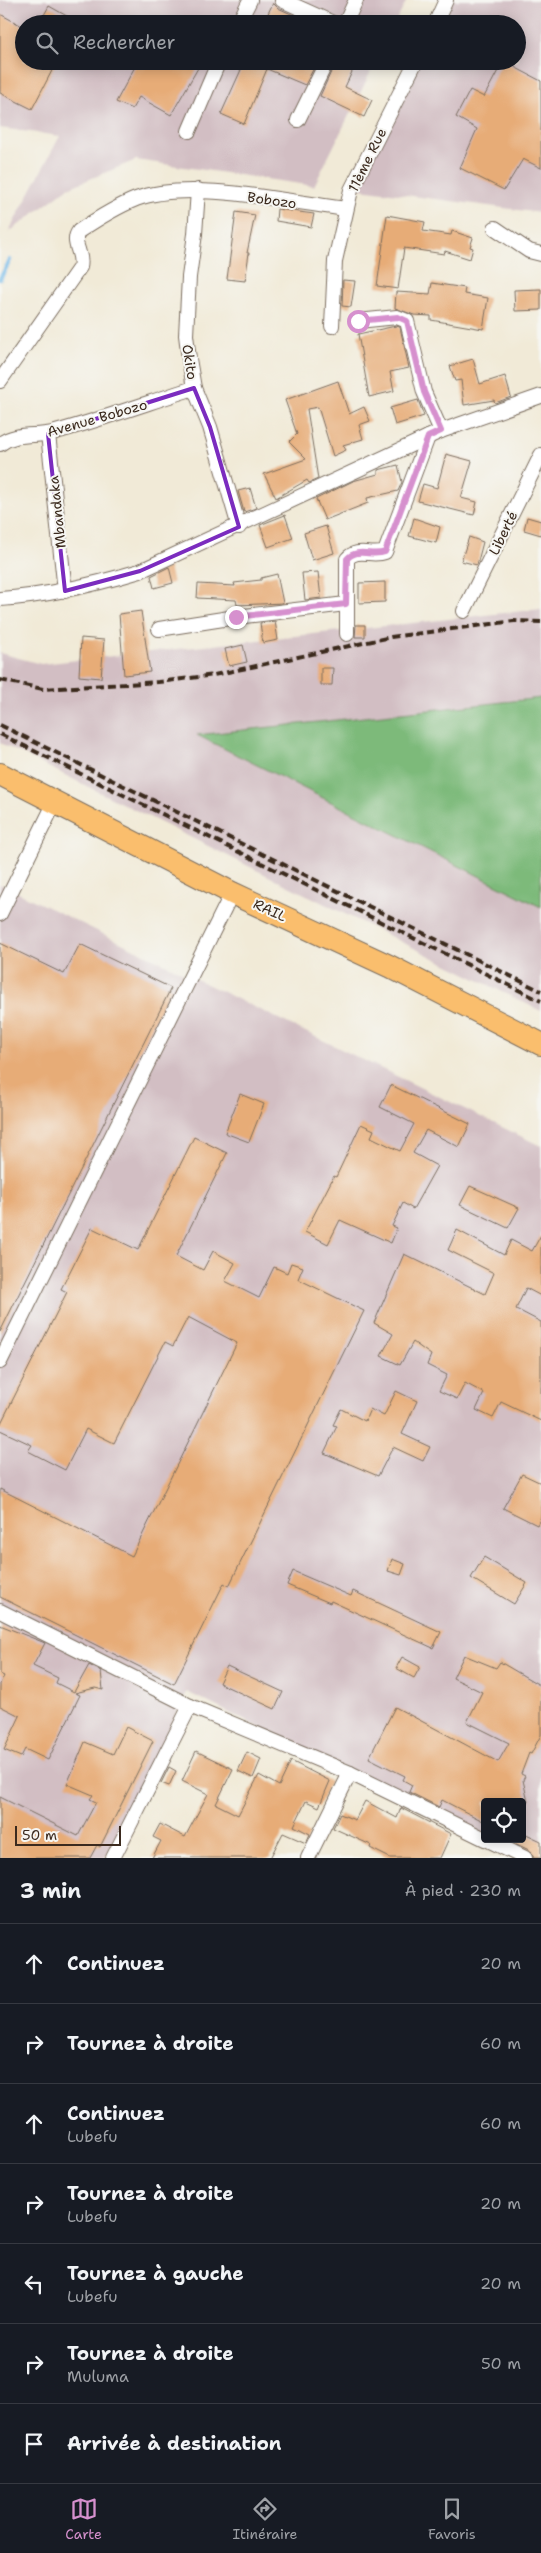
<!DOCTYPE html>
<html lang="fr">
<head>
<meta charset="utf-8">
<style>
  body { margin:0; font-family:"Shantell Sans",sans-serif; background:#20242c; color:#f1f3f6 }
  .controls { position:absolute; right:15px; bottom:15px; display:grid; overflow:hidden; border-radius:5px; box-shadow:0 2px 12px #0003 }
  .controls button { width:45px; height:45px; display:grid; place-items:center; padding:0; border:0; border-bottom:1px solid #363941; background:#171b24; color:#f1f3f6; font:25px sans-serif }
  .scale { position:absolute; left:15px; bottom:12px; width:106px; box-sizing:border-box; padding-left:5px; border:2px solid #3b2a1e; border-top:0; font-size:14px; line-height:18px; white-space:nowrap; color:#3b2a1e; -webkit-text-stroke:4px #f6f6f2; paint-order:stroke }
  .stop { position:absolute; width:15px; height:15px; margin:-11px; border:4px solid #d690ce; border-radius:50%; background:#fff }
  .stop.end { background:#d690ce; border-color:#fff; box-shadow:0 1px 5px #0008 }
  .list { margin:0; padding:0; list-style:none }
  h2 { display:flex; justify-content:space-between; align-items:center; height:65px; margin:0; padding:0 20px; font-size:21px }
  h2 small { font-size:16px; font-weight:400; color:#9ea1a6 }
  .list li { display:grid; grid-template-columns:32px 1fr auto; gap:15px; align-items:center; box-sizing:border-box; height:80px; padding:0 20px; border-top:1px solid #363941 }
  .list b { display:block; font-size:19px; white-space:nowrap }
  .list p { margin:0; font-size:16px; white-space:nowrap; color:#9ea1a6 }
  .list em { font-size:16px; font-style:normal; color:#9ea1a6 }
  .icon { flex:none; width:28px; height:28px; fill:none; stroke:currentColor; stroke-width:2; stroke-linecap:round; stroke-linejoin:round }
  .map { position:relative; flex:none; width:541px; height:1858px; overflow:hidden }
  .search { position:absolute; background:#171b24; box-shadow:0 2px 12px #0003; left:15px; right:15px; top:15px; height:55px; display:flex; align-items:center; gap:12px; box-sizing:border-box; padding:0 18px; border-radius:28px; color:#9ea1a6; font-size:19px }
  .sheet { height:625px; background:#171b24 }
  nav { display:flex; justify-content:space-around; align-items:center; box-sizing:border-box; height:70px; border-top:1px solid #363941; background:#171b24; font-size:14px; color:#9ea1a6 }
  nav a { display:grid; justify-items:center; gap:2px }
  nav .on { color:#d690ce }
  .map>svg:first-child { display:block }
</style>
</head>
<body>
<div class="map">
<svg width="541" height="1858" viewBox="0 0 541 1858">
  <rect width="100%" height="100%" fill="#f6f6f2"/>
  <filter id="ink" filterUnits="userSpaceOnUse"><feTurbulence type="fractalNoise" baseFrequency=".02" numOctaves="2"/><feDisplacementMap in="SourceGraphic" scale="10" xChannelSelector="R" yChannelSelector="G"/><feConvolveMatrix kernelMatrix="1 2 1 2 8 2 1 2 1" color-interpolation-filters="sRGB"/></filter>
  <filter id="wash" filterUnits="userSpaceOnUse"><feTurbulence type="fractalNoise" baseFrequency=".0096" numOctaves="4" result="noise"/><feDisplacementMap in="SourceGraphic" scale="20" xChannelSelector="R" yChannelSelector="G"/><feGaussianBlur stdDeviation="1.12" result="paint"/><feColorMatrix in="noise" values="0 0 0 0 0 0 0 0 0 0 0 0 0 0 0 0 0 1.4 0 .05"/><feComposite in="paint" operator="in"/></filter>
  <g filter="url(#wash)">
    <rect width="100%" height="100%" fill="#f1ead7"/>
    <g fill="#d2bec3">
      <polygon points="0,0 407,0 395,24 24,24 24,61 376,61 314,186 136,160 68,188 8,233 60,136 0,128"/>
      <polygon points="447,0 541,0 541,213 353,188 416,61 517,61 517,24 435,24"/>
      <polygon points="541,609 541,1011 0,743 0,653 41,664"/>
      <polygon points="0,884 541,1146 541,1858 525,1858 487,1839 522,1839 522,1802 485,1802 485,1838 187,1692 105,1858 0,1858"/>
    </g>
    <polygon fill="#7dba7a" stroke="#5c724c" points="541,698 541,907 197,735"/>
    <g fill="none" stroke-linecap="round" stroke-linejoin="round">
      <polyline stroke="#71b9e9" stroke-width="4.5" points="0,279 10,260"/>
    </g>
    <g id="blocks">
      <g fill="#e7ac77">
        <polygon points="273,3 278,8 313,24 263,24"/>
        <polygon points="49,6 81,24 39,24"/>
        <polygon points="0,14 24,27 24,61 57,61 32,109 0,93"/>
        <polygon points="138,61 202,61 171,115 139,97 132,109 116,102"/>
        <polygon points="245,61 310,61 316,64 305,85 267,69 244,124 221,114"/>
        <polygon points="336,61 357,61 345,87 372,100 364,117 320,96"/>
        <polygon points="503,61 541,81 541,168 523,159 504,190 460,168 477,129 456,117 470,90 484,97"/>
        <polygon points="277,209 314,214 311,227 276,221"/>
        <polygon points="236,212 255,215 247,253 249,253 245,281 227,279"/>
        <polygon points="387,215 425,222 423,231 451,235 452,231 473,238 470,247 473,248 470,259 445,251 444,254 404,248 398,289 377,286"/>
        <polygon points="343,280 355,281 351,307 342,306"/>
        <polygon points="432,283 465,288 464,294 488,298 483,329 431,320 431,316 414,315 395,308 396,292 430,294"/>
        <polygon points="541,289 541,310 515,311 514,290"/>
        <polygon points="396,326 400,327 409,368 390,372 394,391 369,397 358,334"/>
        <polygon points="473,359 480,384 505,376 511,397 495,403 494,400 464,405 461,380 455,381 450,366"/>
        <polygon points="338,381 349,414 364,407 370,421 359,425 363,439 343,445 346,450 333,456 318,407 307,409 318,479 309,483 307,480 276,498 264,474 306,459 289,442 297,434 285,400"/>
        <polygon points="418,400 424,416 395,425 390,408"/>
        <polygon points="446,454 472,461 461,498 477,502 474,515 418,501 423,484 437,488"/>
        <polygon points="398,465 402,482 398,491 367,498 368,503 325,520 316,499 353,481 378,474 378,470"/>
        <polygon points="250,488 256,508 244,512 238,491"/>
        <polygon points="285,515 293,538 268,547 260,525"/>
        <polygon points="527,517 541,521 541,535 524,530"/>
        <polygon points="414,518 440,527 436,543 409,536"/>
        <polygon points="326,526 334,553 312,560 304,533"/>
        <polygon points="469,537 483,542 477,565 461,561"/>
        <polygon points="169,567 173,583 154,588 151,576"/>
        <polygon points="318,572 321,598 305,600 302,573"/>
        <polygon points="277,574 283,603 237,605 236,600 197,598 198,584 235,586 234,583 261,580 261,578"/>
        <polygon points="385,582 385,602 359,603 359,583"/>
        <polygon points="141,611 150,672 124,675 119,614"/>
        <polygon points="275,621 278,640 263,643 260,623"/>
        <polygon points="356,625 365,625 365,637 355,637"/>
        <polygon points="81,638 104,640 101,678 79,676"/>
        <polygon points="243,645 247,662 229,666 225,649"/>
        <polygon points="321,668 333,668 332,685 321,685"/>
        <polygon points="0,943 64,974 80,944 171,988 0,1332"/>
        <polygon points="391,1085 470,1124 459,1147 426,1130 413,1153 437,1166 413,1209 403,1203 392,1226 397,1228 391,1243 340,1220 328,1244 305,1232 334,1176 336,1177 361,1124 374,1130 371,1137 400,1151 414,1124 380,1107"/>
        <polygon points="240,1094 264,1104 249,1142 225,1133"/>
        <polygon points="194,1137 227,1153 176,1256 203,1270 213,1251 235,1263 225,1281 259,1298 274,1267 287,1273 291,1263 303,1267 298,1279 364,1311 229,1586 224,1583 174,1684 0,1597 0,1489 132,1556 237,1343 188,1317 173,1346 165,1342 114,1443 86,1429 65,1470 28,1451 32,1445 0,1430 0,1425 67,1292 61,1289 92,1228 138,1250"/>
        <polygon points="470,1186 519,1208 508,1228 460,1205"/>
        <polygon points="457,1230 504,1255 511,1240 532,1251 541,1235 541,1296 526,1288 516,1309 541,1322 541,1421 501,1402 493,1418 476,1410 484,1393 465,1383 457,1399 439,1391 447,1375 427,1365 431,1355 413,1342 400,1365 381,1356 393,1334 374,1323 404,1254 485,1294 494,1273 448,1250"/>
        <polygon points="396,1391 417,1401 402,1434 430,1447 423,1461 393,1447 378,1476 324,1453 337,1426 333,1425 341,1409 365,1421 370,1409 384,1416"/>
        <polygon points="522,1474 541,1483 541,1517 537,1525 503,1508"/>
        <polygon points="484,1557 527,1583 514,1604 471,1578"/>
        <polygon points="392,1559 405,1564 401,1575 388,1571"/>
        <polygon points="293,1571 351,1596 353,1591 441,1632 433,1648 331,1601 330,1603 287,1585"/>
        <polygon points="0,1625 45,1643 33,1666 58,1678 56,1683 74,1692 89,1665 101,1671 103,1690 95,1688 75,1693 80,1695 48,1760 25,1749 21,1757 4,1750 20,1716 0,1706 0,1684 4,1676 0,1674"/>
        <polygon points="464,1655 496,1668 500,1662 541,1686 541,1735 531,1754 529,1753 521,1774 525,1776 523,1780 528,1802 485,1802 485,1822 442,1800 439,1807 409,1792 412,1785 403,1780 405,1776 369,1758 395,1707 498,1762 509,1743 467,1722 482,1692 453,1678"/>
        <polygon points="402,1657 420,1667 414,1678 396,1668"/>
        <polygon points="227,1666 283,1692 275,1709 219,1683"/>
        <polygon points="126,1727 153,1741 100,1847 97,1845 90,1858 0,1858 0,1797 78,1836 96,1802 90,1799 93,1795 67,1784 85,1742 113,1754"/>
        <polygon points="196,1751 233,1769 216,1804 238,1815 259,1775 279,1786 291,1761 330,1781 319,1807 306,1801 294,1826 310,1834 306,1843 283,1833 270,1858 152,1858 161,1841 153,1837 160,1824 185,1837 208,1794 182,1781"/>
        <polygon points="247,1752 261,1759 253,1778 238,1771"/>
        <polygon points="169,1767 176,1771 169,1786 161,1783"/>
        <polygon points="365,1801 397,1818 401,1808 451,1834 440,1858 390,1858 370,1848 371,1845 333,1828 340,1814 355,1820"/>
        <polygon points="522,1832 541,1841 541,1858 534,1858 529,1850 506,1839 522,1839"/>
      </g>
    </g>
  </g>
  <g filter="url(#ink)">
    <use href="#blocks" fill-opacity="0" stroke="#7b6d5f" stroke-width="1"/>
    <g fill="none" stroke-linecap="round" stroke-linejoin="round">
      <defs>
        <g id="street">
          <polyline points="282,0 335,24"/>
          <polyline points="238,24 250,0"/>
          <polyline points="345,24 356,0"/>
          <polyline points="435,24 446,0"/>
          <polyline points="298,120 327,61"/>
          <polyline points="189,131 219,61"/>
          <polyline points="198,190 195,234 189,277 186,335 189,359 194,388 210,427 239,527"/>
          <polyline points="495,228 529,251 541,254"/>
          <polyline points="358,321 397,317 407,321 424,392 441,431"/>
          <polyline points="332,326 335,261 351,190 416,61"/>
          <path d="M0,381l80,-114c4,-14 -10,-24 -1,-36 18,-12 37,-24 57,-32 54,-20 152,3 210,10"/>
          <polyline points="48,434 65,591"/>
          <path d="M0,444c16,-12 34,-7 52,-11 48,-13 95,-30 142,-45"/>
          <path d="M0,599c48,-3 93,-14 140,-28l301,-140 100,-35"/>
          <polyline points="464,611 541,455"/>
          <polyline points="159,629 236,617 346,604"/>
          <path d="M347,634v-75c10,-12 25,-2 38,-7l43,-115"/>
          <polyline points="0,914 55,802"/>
          <polyline points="0,1362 232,893"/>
          <polyline points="0,1611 190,1706 350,1773 485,1839"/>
          <polyline points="486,1839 525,1858"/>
          <polyline points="113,1858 190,1706"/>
          <polyline points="308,1858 350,1773"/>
        </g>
        <polyline id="primary" points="0,774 232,893 389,966 541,1044"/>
      </defs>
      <use href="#street" stroke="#7b6d5f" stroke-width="16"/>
      <use href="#primary" stroke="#7b6d5f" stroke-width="24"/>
      <use href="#street" stroke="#fff" stroke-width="14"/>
      <use href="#primary" stroke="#fabe6d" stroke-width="22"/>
      <g stroke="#3b2a1e" stroke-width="4" stroke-dasharray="8 4" stroke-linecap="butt">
        <polyline points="0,680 43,689 158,682 214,675 391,637 514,621 541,622"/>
        <polyline points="0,725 541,991"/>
        <polyline points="0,734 541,1001"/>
      </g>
    </g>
  </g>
  <g fill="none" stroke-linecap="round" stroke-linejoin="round" filter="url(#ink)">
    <path stroke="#d690ce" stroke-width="6" d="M236,617l110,-13 1,-45c10,-12 25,-2 38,-7l43,-115 13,-6 -17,-39 -17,-71 -9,-4 -40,4"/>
  </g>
  <path fill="none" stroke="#7b2cbf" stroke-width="4" stroke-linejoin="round" d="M194,388l16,39 29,100 -99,44 -75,20 -17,-157z"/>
  <g text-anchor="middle" stroke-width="4" stroke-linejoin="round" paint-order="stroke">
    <g font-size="14" fill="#3b2a1e" stroke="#f6f6f2">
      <text transform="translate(367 160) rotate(-64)" y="5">11ème Rue</text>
      <text transform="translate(272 200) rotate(8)" y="5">Bobozo</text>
      <text transform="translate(190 362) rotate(81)" y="5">Okito</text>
      <text transform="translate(97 418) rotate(-16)" y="5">Avenue Bobozo</text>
      <text transform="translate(57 512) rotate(-96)" y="5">Mbandaka</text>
      <text transform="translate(503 533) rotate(-64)" y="5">Liberté</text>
      <text transform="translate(270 910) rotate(25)" y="5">RAIL</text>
    </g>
  </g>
</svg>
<div class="controls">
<button><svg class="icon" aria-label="locate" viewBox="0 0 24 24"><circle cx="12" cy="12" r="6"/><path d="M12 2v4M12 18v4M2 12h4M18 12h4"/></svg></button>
</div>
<div class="scale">50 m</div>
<div class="stop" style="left:358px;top:321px"></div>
<div class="stop end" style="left:236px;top:617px"></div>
<div class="search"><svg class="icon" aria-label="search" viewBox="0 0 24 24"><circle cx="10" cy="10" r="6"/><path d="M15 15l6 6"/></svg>Rechercher</div>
</div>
<section class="sheet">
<h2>3 min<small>À pied · 230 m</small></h2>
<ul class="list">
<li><svg class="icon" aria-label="ahead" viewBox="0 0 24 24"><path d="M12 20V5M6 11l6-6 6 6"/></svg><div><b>Continuez</b></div><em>20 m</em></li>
<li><svg class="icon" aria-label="right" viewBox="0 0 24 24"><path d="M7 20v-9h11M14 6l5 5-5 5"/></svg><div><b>Tournez à droite</b></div><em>60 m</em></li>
<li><svg class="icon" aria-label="ahead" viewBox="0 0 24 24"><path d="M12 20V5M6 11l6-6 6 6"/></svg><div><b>Continuez</b><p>Lubefu</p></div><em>60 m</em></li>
<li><svg class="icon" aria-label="right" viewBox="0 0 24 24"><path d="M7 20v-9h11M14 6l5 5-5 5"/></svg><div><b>Tournez à droite</b><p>Lubefu</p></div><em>20 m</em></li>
<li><svg class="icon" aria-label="left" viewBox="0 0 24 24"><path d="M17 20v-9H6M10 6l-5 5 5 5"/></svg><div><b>Tournez à gauche</b><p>Lubefu</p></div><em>20 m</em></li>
<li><svg class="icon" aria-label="right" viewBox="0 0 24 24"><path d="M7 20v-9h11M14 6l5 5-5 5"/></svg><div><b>Tournez à droite</b><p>Muluma</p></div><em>50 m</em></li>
<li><svg class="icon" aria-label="arrive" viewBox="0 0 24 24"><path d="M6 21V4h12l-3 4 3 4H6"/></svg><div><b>Arrivée à destination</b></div></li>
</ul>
</section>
<nav>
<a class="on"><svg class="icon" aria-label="map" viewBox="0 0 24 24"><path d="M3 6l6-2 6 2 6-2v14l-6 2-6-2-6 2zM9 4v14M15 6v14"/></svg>Carte</a>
<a><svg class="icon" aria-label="directions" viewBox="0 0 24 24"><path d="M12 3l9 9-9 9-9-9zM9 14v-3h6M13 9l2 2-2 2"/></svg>Itinéraire</a>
<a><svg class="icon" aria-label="saved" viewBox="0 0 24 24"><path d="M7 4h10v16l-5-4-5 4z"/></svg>Favoris</a>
</nav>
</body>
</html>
